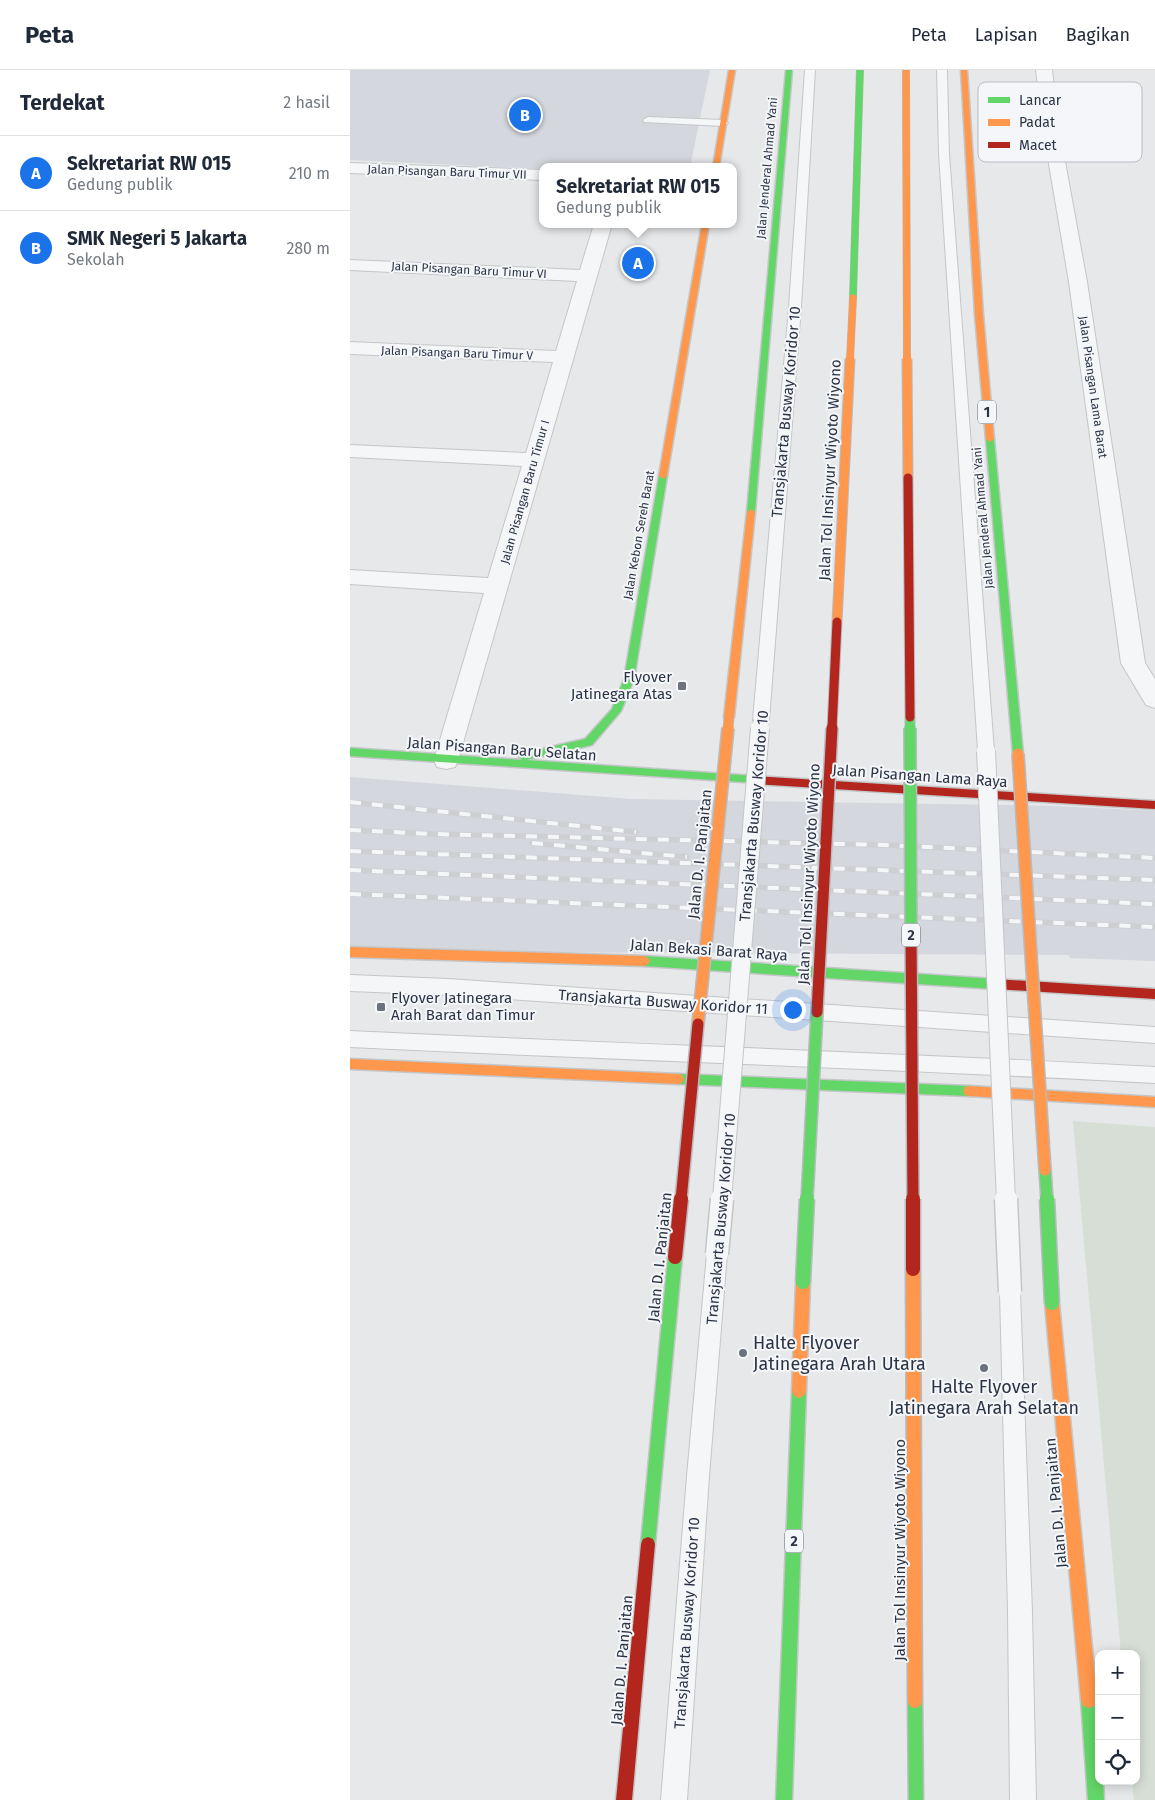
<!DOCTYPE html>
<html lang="id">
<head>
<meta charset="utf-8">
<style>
  body { margin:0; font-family:"Fira Sans",sans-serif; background:#f6f6f7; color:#1f2937 }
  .controls { position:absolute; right:15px; bottom:15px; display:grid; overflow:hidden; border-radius:10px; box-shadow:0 2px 12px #0003 }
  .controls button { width:45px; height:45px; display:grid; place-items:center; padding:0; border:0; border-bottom:1px solid #e0e1e3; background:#fff; color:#1f2937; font:25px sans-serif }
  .you { position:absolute; left:442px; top:939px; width:18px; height:18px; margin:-12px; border:4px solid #fff; border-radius:50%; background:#1a73e8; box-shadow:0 0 0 8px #1a73e833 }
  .badge { display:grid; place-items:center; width:32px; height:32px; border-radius:50%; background:#1a73e8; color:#fff; font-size:16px; font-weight:700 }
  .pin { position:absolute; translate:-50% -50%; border:2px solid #fff; box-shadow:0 1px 5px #0006 }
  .popup { position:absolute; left:189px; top:93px; width:198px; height:65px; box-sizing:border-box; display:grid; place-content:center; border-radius:10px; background:#fff; filter:drop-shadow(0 1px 4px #0005); font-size:16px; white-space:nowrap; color:#747a83 }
  .popup b { font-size:19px; color:#1f2937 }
  .popup::after { content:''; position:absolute; left:50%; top:100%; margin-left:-10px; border:10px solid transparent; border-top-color:#fff }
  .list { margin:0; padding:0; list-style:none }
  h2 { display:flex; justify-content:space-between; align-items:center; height:65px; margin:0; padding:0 20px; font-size:21px }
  h2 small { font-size:16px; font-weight:400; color:#747a83 }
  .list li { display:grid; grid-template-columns:32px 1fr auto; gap:15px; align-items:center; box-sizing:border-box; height:75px; padding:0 20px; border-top:1px solid #e0e1e3 }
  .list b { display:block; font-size:19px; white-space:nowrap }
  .list p { margin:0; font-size:16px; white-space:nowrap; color:#747a83 }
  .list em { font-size:16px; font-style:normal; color:#747a83 }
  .icon { flex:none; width:28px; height:28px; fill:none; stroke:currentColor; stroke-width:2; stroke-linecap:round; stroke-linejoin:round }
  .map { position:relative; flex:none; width:805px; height:1730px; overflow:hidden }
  header { display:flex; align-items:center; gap:30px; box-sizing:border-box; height:70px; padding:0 25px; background:#fff; border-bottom:1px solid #e0e1e3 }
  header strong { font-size:24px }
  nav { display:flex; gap:28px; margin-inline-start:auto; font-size:18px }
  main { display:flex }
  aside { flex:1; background:#fff }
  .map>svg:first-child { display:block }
</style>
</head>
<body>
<header>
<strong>Peta</strong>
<nav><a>Peta</a><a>Lapisan</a><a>Bagikan</a></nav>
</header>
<main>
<aside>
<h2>Terdekat<small>2 hasil</small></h2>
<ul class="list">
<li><span class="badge">A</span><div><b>Sekretariat RW 015</b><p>Gedung publik</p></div><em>210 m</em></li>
<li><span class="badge">B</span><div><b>SMK Negeri 5 Jakarta</b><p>Sekolah</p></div><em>280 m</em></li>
</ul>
</aside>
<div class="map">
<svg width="805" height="1730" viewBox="0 0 805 1730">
  <rect width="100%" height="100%" fill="#e6e8ea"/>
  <g fill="#d4d7dd">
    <polygon points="0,0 360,0 340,97 193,97 193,99 0,90"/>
    <polygon points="0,707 281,729 706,736 805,741 805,891 720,888 719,885 0,881"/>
  </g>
  <polygon fill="#d6ded6" points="723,1051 805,1057 805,1730 784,1730 782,1711 786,1711 786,1584 771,1584"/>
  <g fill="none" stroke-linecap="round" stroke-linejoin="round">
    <defs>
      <g id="lane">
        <polygon points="455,0 465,0 451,237 419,650 416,654 411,656 406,654 403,650 439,237"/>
        <polygon points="587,0 597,0 599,84 644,681 642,685 636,687 630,685 628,681 589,84"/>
        <polygon points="298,47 373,50 378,53 373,56 294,52 293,50"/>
        <polygon points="0,905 98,909 805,957 805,973 98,925 0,921"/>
        <path d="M0,961c268,13 537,21 805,36v16c-268,-15 -537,-23 -805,-36z"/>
        <polygon points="367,1174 374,1177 377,1184 359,1406 337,1730 311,1730 337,1406 357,1184 360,1177"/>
        <polygon points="660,1212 667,1215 670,1222 682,1542 686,1730 660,1730 658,1542 650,1222 653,1215"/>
      </g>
      <g id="street">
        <polygon points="686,0 702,0 708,53 737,212 795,593 805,609 805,638 796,635 771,593 719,212 692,53"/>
        <polygon points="0,93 193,100 193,110 0,103"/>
        <polygon points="244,154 262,154 108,690 105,697 96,699 87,697 84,690 134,523 0,514 0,500 138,508 172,396 0,387 0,375 176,383 203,292 0,284 0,272 206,281 227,211 0,200 0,190 230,200"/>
      </g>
      <g id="fast">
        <polygon points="436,0 442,0 405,442 401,445 397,442"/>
        <polygon points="640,366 644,369 673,684 668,688 663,684 636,369"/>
        <polygon points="313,403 317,406 284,609 271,641 242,675 176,690 404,706 409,710 408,713 0,686 0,678 172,690 169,687 170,684 235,669 262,639 274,609 309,406"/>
        <polygon points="294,886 645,909 649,911 651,914 649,917 645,919 294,896 290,894 288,891 290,888"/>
        <polygon points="328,1004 619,1016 623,1017 625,1021 623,1025 619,1026 328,1014 324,1013 322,1009 324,1005"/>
        <polygon points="325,1181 330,1183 332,1187 305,1474 303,1479 298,1481 293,1479 291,1474 318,1187 320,1183"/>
        <polygon points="449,1314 454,1316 456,1321 442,1730 426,1730 442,1321 444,1316"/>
        <polygon points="739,1622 745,1624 747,1630 749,1711 753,1711 754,1730 738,1730 731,1630 733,1624"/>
      </g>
      <g id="slow">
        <polygon points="379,0 385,0 369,97 363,97"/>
        <polygon points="611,0 617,0 633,245 644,369 640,372 636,369 625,245"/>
        <polygon points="352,154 359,154 317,406 313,409 309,406"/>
        <polygon points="401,439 405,442 384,647 379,651 374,647 397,442"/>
        <polygon points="0,877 294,886 298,888 300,891 298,894 294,896 0,887"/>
        <polygon points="0,989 328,1004 332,1005 334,1009 332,1013 328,1014 0,999"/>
        <polygon points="619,1016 805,1027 805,1037 619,1026 615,1025 613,1021 615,1017"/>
        <polygon points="453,1206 458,1207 460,1212 456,1321 454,1326 449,1328 444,1326 442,1321 446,1212 448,1207"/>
        <polygon points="702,1226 707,1228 709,1233 747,1630 745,1636 739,1638 733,1636 731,1630 695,1233 697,1228"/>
      </g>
      <g id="jam">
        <polygon points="404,706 805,731 805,739 404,714 399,710"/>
        <polygon points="645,909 805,919 805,929 645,919 641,917 639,914 641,911"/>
        <polygon points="298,1467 303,1469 305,1474 282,1730 266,1730 291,1474 293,1469"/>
      </g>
    </defs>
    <use href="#lane" stroke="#c4c6c8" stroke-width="2"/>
    <use href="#street" stroke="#c4c6c8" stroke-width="2"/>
    <use href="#fast" stroke="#c4c6c8" stroke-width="3"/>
    <use href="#slow" stroke="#c4c6c8" stroke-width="3"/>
    <use href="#jam" stroke="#c4c6c8" stroke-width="3"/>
    <use href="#lane" fill="#f5f6f7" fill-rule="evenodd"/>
    <use href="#street" fill="#f5f6f7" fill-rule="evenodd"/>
    <use href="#fast" fill="#63d668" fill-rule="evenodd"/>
    <use href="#slow" fill="#ff974d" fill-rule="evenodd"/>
    <use href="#jam" fill="#b3261e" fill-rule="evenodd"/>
    <defs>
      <g id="rail">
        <polyline points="0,732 286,762"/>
        <polyline points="0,760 83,764 535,775 805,788"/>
        <polyline points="182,773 337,787"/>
        <polyline points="0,781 805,810"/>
        <polyline points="0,800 805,834"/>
        <polyline points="0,824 805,857"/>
      </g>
    </defs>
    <use href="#rail" stroke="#cecfd2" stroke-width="5.5"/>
    <use href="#rail" stroke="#f4f6f9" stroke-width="4" stroke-dasharray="11" stroke-linecap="butt"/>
    <defs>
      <polyline id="lane-bridge-far2" points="410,659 411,650"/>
      <g id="lane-bridge-far1">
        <polyline points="636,681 656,1130"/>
        <polyline points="372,1130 410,658"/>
      </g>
      <g id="lane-bridge">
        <polyline points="656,1129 660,1222"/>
        <polyline points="367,1184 372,1129"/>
      </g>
      <polyline id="fast-bridge-far3" points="503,228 510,0"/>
      <polyline id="fast-bridge-far2" points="560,647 560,659"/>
      <g id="fast-bridge-far1">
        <polyline points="560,658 561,863"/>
        <polyline points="695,1100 697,1130"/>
        <polyline points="457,1130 467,942"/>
      </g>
      <g id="fast-bridge">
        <polyline points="697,1129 702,1233"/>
        <polyline points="453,1212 457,1129"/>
        <polyline points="565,1631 566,1730"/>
      </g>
      <g id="slow-bridge-far3">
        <polyline points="556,0 557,290"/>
        <polyline points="500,290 503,228"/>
      </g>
      <g id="slow-bridge-far2">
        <polyline points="557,289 558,408"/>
        <polyline points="487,552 500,289"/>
        <polyline points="378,659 379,647"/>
      </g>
      <g id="slow-bridge-far1">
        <polyline points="668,684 695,1100"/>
        <polyline points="348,954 378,658"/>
      </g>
      <polyline id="slow-bridge" points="563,1199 565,1631"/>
      <g id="jam-bridge-far2">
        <polyline points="558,408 560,647"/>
        <polyline points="482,659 487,552"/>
      </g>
      <g id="jam-bridge-far1">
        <polyline points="561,863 563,1130"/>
        <polyline points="467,942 482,658"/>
        <polyline points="331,1130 348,954"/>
      </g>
      <g id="jam-bridge">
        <polyline points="563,1129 563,1199"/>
        <polyline points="325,1187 331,1129"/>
      </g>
    </defs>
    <use href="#lane-bridge-far2" stroke="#c4c6c8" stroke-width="16" stroke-linecap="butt"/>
    <use href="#lane-bridge-far1" stroke="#c4c6c8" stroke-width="20" stroke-linecap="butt"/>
    <use href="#lane-bridge" stroke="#c4c6c8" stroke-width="25" stroke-linecap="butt"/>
    <use href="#fast-bridge-far3" stroke="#b8bbbf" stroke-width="8" stroke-linecap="butt"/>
    <use href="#fast-bridge-far2" stroke="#b8bbbf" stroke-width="11" stroke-linecap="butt"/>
    <use href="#fast-bridge-far1" stroke="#b8bbbf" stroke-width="14" stroke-linecap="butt"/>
    <use href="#fast-bridge" stroke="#b8bbbf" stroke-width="17" stroke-linecap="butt"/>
    <use href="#slow-bridge-far3" stroke="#b8bbbf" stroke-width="8" stroke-linecap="butt"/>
    <use href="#slow-bridge-far2" stroke="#b8bbbf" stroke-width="11" stroke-linecap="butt"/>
    <use href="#slow-bridge-far1" stroke="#b8bbbf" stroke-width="14" stroke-linecap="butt"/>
    <use href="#slow-bridge" stroke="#b8bbbf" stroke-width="17" stroke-linecap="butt"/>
    <use href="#jam-bridge-far2" stroke="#b8bbbf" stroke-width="11" stroke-linecap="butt"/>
    <use href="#jam-bridge-far1" stroke="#b8bbbf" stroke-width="14" stroke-linecap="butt"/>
    <use href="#jam-bridge" stroke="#b8bbbf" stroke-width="17" stroke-linecap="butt"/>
    <use href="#lane-bridge-far2" stroke="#f5f6f7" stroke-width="14"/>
    <use href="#lane-bridge-far1" stroke="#f5f6f7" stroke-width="18"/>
    <use href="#lane-bridge" stroke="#f5f6f7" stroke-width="22"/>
    <use href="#fast-bridge-far3" stroke="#63d668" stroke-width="7"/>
    <use href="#fast-bridge-far2" stroke="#63d668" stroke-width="9"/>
    <use href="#fast-bridge-far1" stroke="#63d668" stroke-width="11"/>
    <use href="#fast-bridge" stroke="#63d668" stroke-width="14"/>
    <use href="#slow-bridge-far3" stroke="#ff974d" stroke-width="7"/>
    <use href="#slow-bridge-far2" stroke="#ff974d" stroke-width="9"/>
    <use href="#slow-bridge-far1" stroke="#ff974d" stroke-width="11"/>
    <use href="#slow-bridge" stroke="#ff974d" stroke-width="14"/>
    <use href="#jam-bridge-far2" stroke="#b3261e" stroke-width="9"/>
    <use href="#jam-bridge-far1" stroke="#b3261e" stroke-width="11"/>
    <use href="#jam-bridge" stroke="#b3261e" stroke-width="14"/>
  </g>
  <g fill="#6c737f" stroke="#f4f6f9" stroke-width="2">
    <rect x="327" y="611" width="10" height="10" rx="2.5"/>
    <rect x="26" y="932" width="10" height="10" rx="2.5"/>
    <circle cx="393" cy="1283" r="5"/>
    <circle cx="634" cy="1298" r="5"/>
  </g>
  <g text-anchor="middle" stroke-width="4" stroke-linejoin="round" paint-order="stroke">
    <g font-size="12" fill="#2b3445" stroke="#f4f6f9">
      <text transform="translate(417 98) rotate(-85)" y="4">Jalan Jenderal Ahmad Yani</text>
      <text transform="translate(97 102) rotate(2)" y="4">Jalan Pisangan Baru Timur VII</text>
      <text transform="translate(119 200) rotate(3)" y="4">Jalan Pisangan Baru Timur VI</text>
      <text transform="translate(107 283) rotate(2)" y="4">Jalan Pisangan Baru Timur V</text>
      <text transform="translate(743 317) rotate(82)" y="4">Jalan Pisangan Lama Barat</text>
      <text transform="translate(175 422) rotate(-74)" y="4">Jalan Pisangan Baru Timur I</text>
      <text transform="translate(633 448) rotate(-95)" y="4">Jalan Jenderal Ahmad Yani</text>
      <text transform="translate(289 465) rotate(-80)" y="4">Jalan Kebon Sereh Barat</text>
    </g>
    <g fill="#f4f6f9" stroke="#676e7b" stroke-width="1">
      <rect x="628" y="330.5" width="18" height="23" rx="4"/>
      <rect x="552" y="853.5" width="18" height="23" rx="4"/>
      <rect x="435" y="1459.5" width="18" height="23" rx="4"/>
    </g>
    <g font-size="14" font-weight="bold" fill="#2b3445">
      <text x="637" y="347">1</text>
      <text x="561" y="870">2</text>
      <text x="444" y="1476">2</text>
    </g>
    <g font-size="15" fill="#2b3445" stroke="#f4f6f9">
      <text transform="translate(436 342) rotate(-85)" y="5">Transjakarta Busway Koridor 10</text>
      <text transform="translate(480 400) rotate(-87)" y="5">Jalan Tol Insinyur Wiyoto Wiyono</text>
      <text transform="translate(152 679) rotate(4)" y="5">Jalan Pisangan Baru Selatan</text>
      <text transform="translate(570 706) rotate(4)" y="5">Jalan Pisangan Lama Raya</text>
      <text transform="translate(404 746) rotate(-85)" y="5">Transjakarta Busway Koridor 10</text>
      <text transform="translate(350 784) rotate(-84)" y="5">Jalan D. I. Panjaitan</text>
      <text transform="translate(459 804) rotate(-87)" y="5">Jalan Tol Insinyur Wiyoto Wiyono</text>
      <text transform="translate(359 880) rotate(4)" y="5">Jalan Bekasi Barat Raya</text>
      <text transform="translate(313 932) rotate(4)" y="5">Transjakarta Busway Koridor 11</text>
      <text transform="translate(371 1149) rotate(-85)" y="5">Transjakarta Busway Koridor 10</text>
      <text transform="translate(310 1187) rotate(-84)" y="5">Jalan D. I. Panjaitan</text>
      <text transform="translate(706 1433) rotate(-95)" y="5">Jalan D. I. Panjaitan</text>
      <text transform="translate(550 1480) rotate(-90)" y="5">Jalan Tol Insinyur Wiyoto Wiyono</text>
      <text transform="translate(337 1553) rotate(-86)" y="5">Transjakarta Busway Koridor 10</text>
      <text transform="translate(272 1590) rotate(-85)" y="5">Jalan D. I. Panjaitan</text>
    </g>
    <g font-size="15" fill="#2b3445" stroke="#f4f6f9" text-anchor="end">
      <text x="322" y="612">Flyover<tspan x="322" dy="17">Jatinegara Atas</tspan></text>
      <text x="41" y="933" text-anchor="start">Flyover Jatinegara<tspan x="41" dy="17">Arah Barat dan Timur</tspan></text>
    </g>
    <g font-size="18" fill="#2b3445" stroke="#f4f6f9" text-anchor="start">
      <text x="403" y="1279">Halte Flyover<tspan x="403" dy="21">Jatinegara Arah Utara</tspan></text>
      <text x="634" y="1323" text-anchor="middle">Halte Flyover<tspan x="634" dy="21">Jatinegara Arah Selatan</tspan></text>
    </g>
  </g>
  <rect x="628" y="12" width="164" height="80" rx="8" fill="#f4f6f9" stroke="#b8bcc3" stroke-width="1"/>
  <rect x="638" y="27" width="22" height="6" fill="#63d668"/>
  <rect x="638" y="49" width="22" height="7" fill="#ff974d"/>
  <rect x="638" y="72" width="22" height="6" fill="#b3261e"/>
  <g font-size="14" fill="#2b3445">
    <text x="669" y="35">Lancar</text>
    <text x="669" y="57">Padat</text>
    <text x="669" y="80">Macet</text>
  </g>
</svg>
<div class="controls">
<button>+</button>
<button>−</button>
<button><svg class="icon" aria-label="locate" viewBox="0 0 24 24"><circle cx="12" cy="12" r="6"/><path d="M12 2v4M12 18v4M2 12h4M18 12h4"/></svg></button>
</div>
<div class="you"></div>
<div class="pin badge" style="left:288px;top:193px">A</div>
<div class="popup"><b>Sekretariat RW 015</b>Gedung publik</div>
<div class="pin badge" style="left:175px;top:45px">B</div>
</div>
</main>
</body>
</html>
